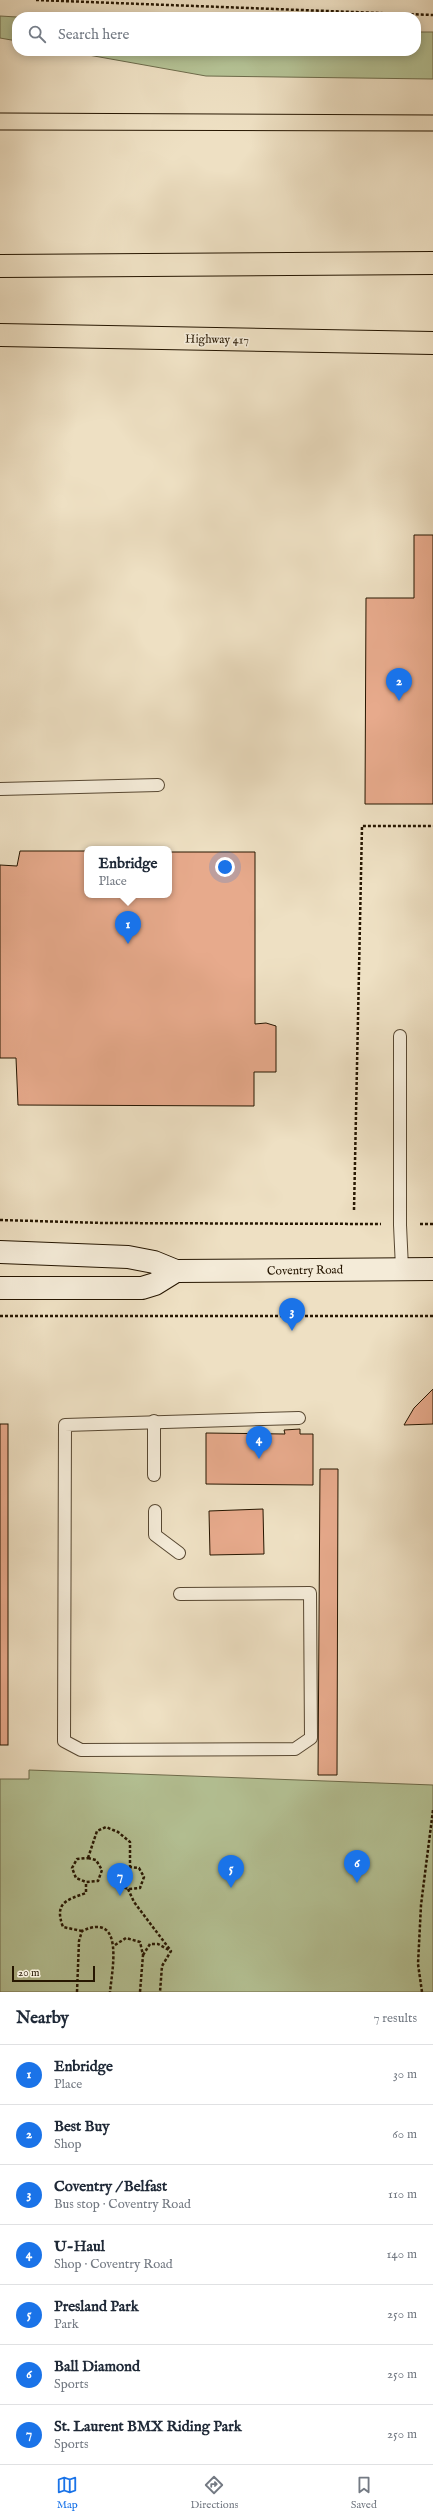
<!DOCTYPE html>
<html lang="en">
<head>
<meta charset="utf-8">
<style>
  body { margin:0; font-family:"IM FELL English",serif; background:#f2f2f3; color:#1f2937 }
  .scale { position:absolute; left:12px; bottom:10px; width:83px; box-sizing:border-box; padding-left:4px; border:2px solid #261601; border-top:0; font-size:11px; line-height:14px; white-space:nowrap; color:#261601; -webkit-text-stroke:3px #f4ebd8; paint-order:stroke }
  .you { position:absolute; left:225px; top:867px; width:14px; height:14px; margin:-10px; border:3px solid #fff; border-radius:50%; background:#1a73e8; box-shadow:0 0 0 6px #1a73e833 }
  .badge { display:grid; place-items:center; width:26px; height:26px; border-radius:50%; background:#1a73e8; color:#fff; font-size:13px; font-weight:700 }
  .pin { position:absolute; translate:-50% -33px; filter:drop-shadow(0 1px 2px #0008) }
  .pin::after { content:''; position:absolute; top:21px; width:14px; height:12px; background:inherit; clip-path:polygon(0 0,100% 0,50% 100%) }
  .popup { position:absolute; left:84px; top:846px; width:88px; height:52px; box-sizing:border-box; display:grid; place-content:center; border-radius:8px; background:#fff; filter:drop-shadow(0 1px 3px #0005); font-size:13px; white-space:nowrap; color:#747a83 }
  .popup b { font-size:15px; color:#1f2937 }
  .popup::after { content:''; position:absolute; left:50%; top:100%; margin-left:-8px; border:8px solid transparent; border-top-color:#fff }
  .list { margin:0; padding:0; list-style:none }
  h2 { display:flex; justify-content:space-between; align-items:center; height:52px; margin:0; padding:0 16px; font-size:17px }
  h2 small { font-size:13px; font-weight:400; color:#747a83 }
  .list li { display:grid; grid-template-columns:26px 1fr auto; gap:12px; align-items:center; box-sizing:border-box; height:60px; padding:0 16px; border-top:1px solid #e0e1e3 }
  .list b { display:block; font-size:15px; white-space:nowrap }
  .list p { margin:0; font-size:13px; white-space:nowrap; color:#747a83 }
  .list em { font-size:13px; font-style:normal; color:#747a83 }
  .icon { flex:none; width:22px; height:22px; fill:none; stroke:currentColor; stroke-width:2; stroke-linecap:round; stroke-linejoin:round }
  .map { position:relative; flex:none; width:433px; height:1992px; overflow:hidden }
  .search { position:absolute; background:#fff; box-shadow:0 2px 10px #0003; left:12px; right:12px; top:12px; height:44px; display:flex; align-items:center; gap:10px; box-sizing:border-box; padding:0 14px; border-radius:16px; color:#747a83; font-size:15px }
  .sheet { height:472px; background:#fff }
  nav { display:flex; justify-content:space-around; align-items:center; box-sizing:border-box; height:56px; border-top:1px solid #e0e1e3; background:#fff; font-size:11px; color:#747a83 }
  nav a { display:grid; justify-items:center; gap:2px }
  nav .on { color:#1a73e8 }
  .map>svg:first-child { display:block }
</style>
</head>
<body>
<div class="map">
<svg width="433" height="1992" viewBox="0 0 433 1992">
  <rect width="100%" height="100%" fill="#eee0c3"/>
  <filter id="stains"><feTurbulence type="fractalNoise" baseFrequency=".005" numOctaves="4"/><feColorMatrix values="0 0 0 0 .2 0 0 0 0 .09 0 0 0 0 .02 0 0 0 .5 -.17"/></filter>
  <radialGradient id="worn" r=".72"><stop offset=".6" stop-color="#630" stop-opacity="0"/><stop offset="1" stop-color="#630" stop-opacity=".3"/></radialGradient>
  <g fill="#b5c396" stroke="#6e6c4c">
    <polygon points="0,16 17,17 17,41 0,38"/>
    <polygon points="416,32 433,32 433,79 206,76 66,51 416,51"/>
    <polygon points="29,1770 433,1785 433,1992 0,1992 0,1779 29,1779"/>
  </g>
  <g fill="#e7aa8c" stroke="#261601">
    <polygon points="414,535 433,535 433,804 365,804 366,598 414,598"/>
    <polygon points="20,851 87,851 87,895 169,895 169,852 255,852 255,1024 266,1023 276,1026 276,1072 254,1072 254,1106 18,1105 16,1058 0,1058 0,865 17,866"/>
    <polygon points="433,1389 433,1424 404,1425 414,1408"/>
    <rect x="0" y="1424" width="8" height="321"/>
    <polygon points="300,1429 300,1434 313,1434 313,1485 206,1484 206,1433 285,1434 284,1430"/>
    <polygon points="320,1469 338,1469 337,1775 318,1775"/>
    <polygon points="263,1509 264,1554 210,1555 209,1511"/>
  </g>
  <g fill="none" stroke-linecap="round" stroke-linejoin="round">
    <defs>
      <g id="lane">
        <polyline points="0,789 158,785"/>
        <polyline points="400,1036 400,1225 402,1268"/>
        <polyline points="154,1421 154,1475"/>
        <polyline points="155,1511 155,1535 179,1553"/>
        <polyline points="180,1594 310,1593 311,1738 295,1749 81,1750 64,1741 65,1425 299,1418"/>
      </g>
      <g id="secondary">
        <polyline points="0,1252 128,1257 154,1262 176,1271 433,1269"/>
        <polyline points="0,1288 142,1288 155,1284 176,1271"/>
      </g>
      <g id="highway">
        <polyline points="0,266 433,263"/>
        <polyline points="0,335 433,343"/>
      </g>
    </defs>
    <use href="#lane" stroke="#584832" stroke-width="14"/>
    <use href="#secondary" stroke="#261601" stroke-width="24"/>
    <use href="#highway" stroke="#261601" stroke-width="24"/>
    <g stroke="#261601" stroke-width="2.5" stroke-dasharray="3 2" stroke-linecap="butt">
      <polyline points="36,0 433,15"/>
      <polyline points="354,1210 362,826 433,826"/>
      <polyline points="0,1220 104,1223 381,1224"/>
      <polyline points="420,1224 433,1224"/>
      <polyline points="0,1316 433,1316"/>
      <polyline points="88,1858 97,1831 106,1827 118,1832 130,1842 130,1866"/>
      <polygon points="88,1858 96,1860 102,1870 98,1881 86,1882 76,1878 72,1868 77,1859"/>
      <polygon points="119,1866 139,1868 144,1877 140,1888 128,1889 118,1885 114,1875"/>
      <polyline points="128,1889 134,1902 171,1951 162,1966 160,1992"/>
      <path d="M82,1931l-19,-4c-9,-24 3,-27 23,-34v-11"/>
      <polyline points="115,1945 126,1938 140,1942 143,1955 140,1992"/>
      <polyline points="143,1955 150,1944 158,1944 169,1950"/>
      <path d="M77,1992l2,-51 3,-10c43,-20 30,39 28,61"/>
      <polyline points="422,1992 418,1964 421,1905 433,1810"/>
    </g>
    <use href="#lane" stroke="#f4ebd8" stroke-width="12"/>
    <use href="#secondary" stroke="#f4ebd8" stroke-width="22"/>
    <use href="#highway" stroke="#eee0c3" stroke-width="22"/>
    <g stroke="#261601" stroke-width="1">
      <polyline points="0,113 433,115"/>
      <polyline points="0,130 433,131"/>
    </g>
  </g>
  <g text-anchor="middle" stroke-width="3.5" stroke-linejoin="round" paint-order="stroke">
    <g font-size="12" fill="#261601" stroke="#f4ebd8">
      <text transform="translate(217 339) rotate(1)" y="4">Highway 417</text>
      <text transform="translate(305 1270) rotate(-1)" y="4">Coventry Road</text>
    </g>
  </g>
  <rect width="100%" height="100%" filter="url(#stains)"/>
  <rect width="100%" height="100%" fill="url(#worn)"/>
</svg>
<div class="scale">20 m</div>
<div class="you"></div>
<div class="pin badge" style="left:128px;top:944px">1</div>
<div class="popup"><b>Enbridge</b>Place</div>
<div class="pin badge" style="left:399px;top:701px">2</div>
<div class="pin badge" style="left:292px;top:1331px">3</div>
<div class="pin badge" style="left:259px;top:1459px">4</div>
<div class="pin badge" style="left:231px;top:1888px">5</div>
<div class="pin badge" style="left:357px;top:1883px">6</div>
<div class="pin badge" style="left:120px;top:1896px">7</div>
<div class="search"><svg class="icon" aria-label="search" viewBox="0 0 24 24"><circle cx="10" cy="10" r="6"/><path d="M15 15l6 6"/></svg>Search here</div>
</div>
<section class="sheet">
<h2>Nearby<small>7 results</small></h2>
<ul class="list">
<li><span class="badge">1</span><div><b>Enbridge</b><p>Place</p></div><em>30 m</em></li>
<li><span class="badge">2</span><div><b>Best Buy</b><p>Shop</p></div><em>60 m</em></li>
<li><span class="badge">3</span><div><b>Coventry / Belfast</b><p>Bus stop · Coventry Road</p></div><em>110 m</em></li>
<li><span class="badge">4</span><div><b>U-Haul</b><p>Shop · Coventry Road</p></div><em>140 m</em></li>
<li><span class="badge">5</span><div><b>Presland Park</b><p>Park</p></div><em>250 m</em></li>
<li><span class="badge">6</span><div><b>Ball Diamond</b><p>Sports</p></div><em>250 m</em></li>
<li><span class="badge">7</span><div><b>St. Laurent BMX Riding Park</b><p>Sports</p></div><em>250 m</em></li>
</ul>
</section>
<nav>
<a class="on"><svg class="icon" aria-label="map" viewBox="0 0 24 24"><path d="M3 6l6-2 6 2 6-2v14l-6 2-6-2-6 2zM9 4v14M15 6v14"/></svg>Map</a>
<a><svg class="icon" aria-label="directions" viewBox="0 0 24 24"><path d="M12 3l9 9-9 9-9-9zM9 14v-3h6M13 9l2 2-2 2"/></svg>Directions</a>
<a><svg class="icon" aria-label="saved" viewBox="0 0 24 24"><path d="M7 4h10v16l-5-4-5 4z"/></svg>Saved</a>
</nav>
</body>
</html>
